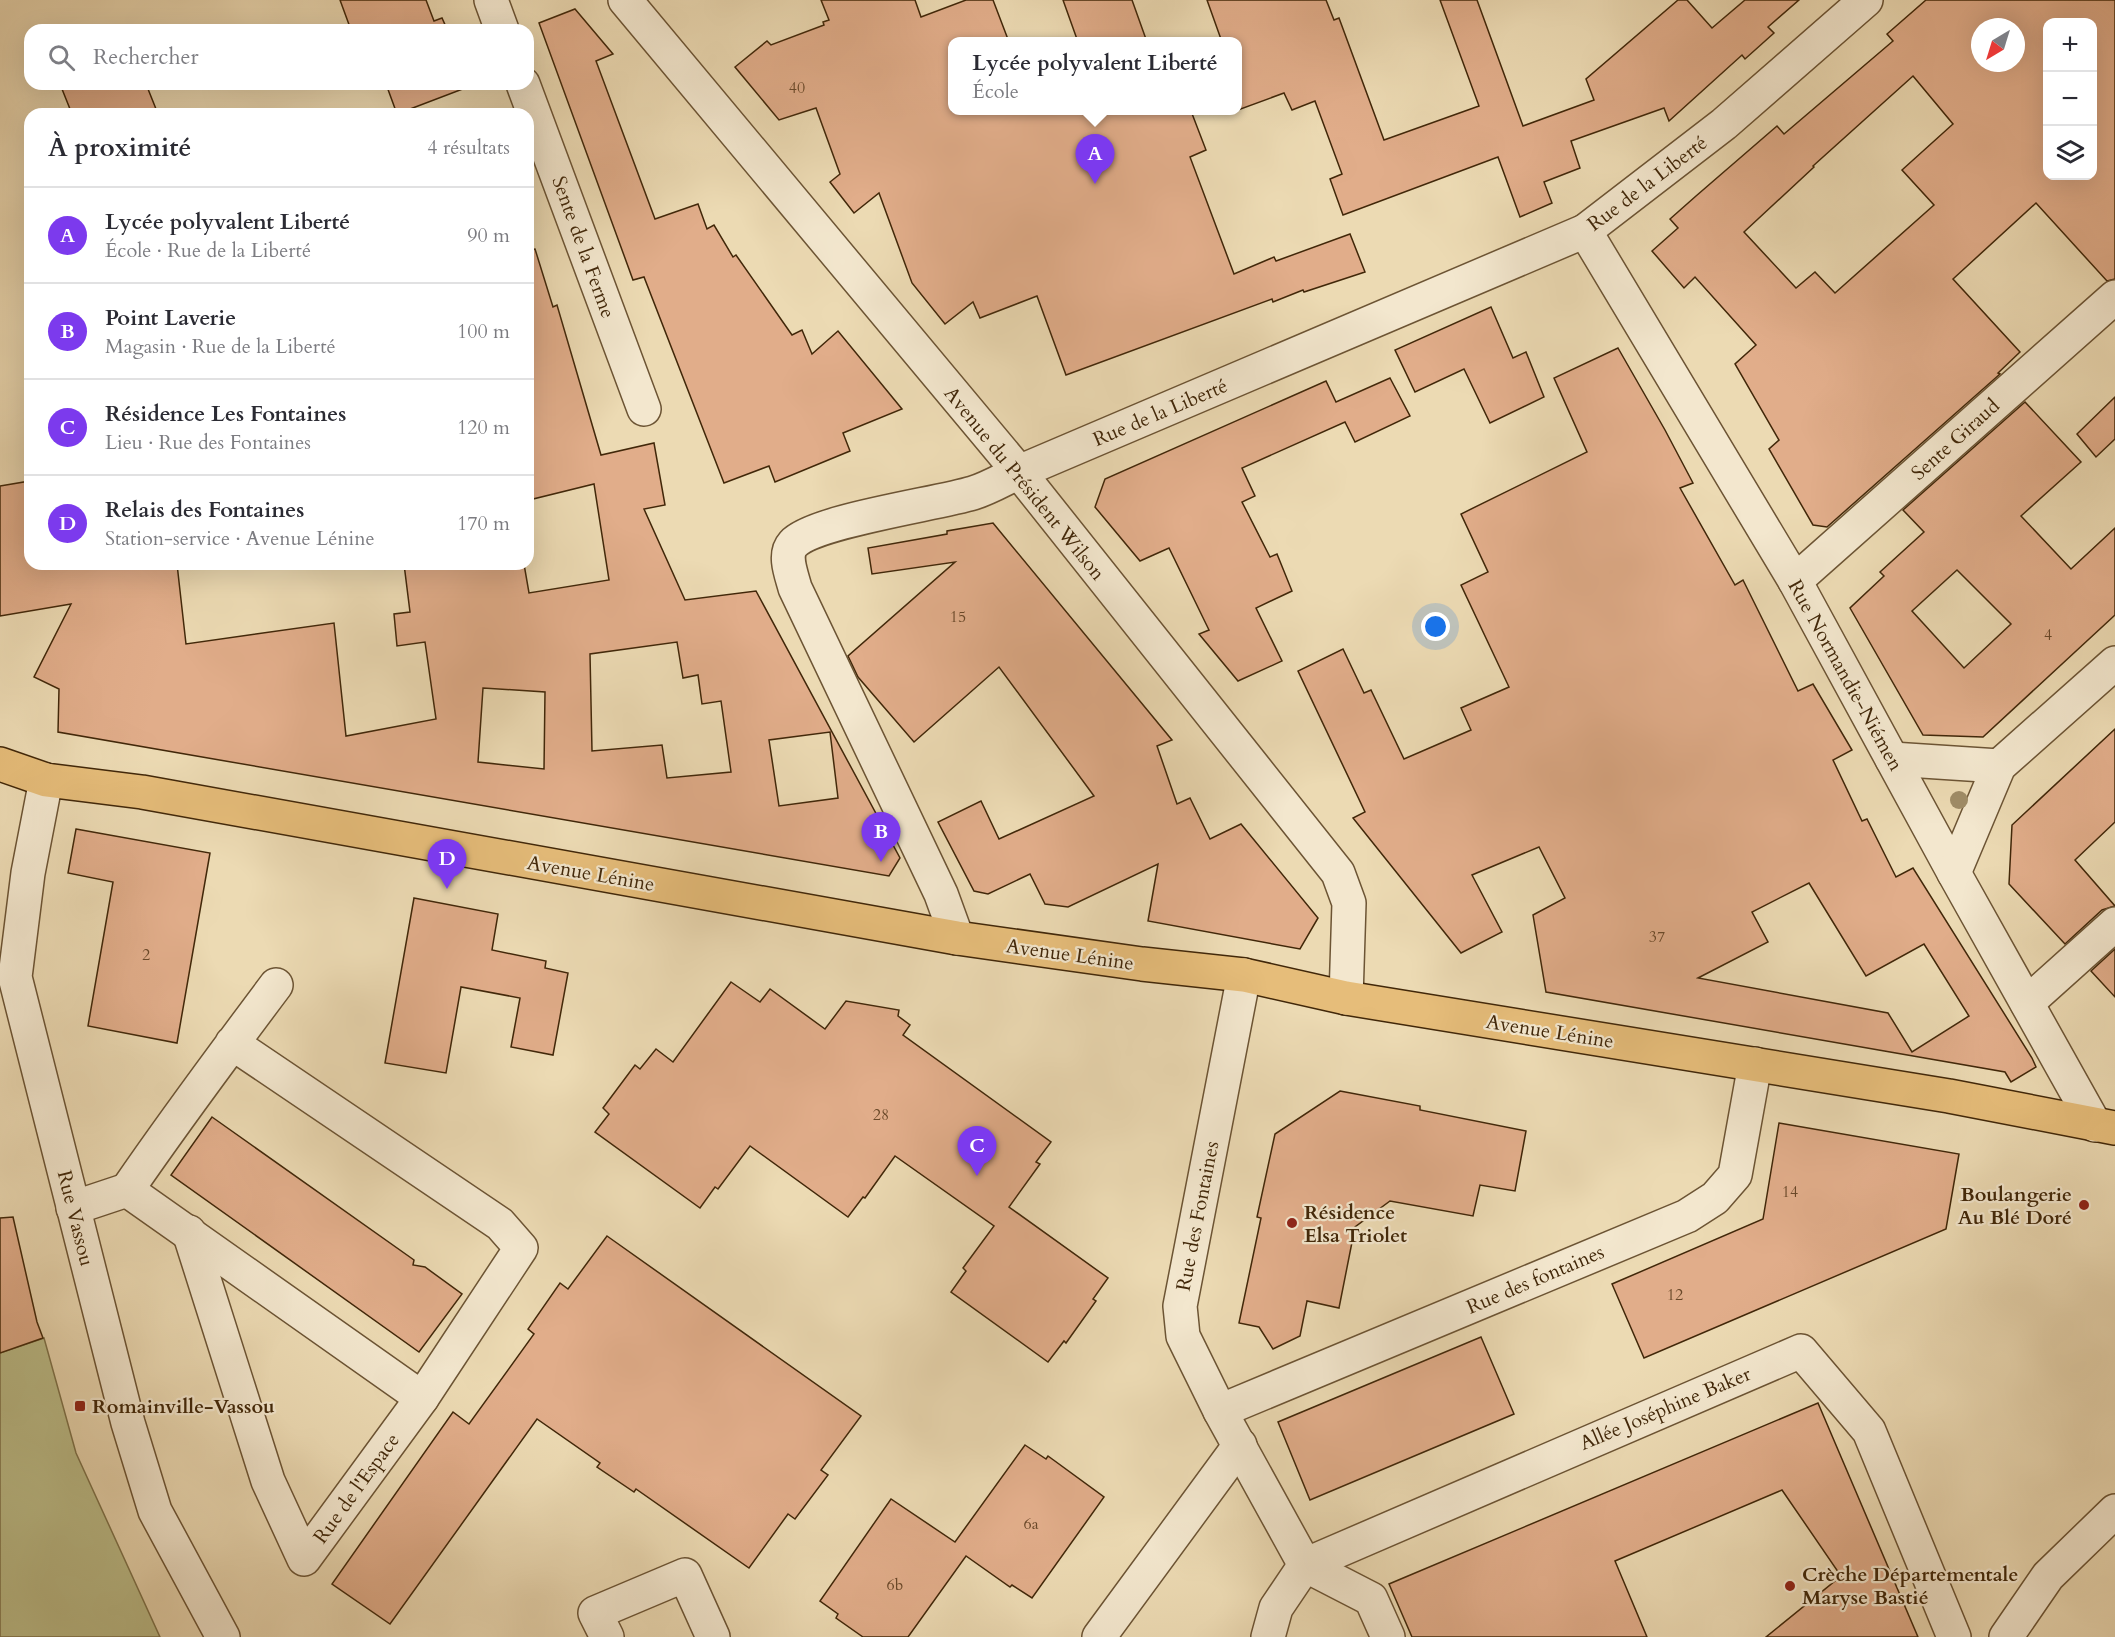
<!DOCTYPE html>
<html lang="fr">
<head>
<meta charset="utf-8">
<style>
  body { margin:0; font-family:Cardo,serif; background:#f7f7f7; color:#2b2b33 }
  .controls { position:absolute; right:18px; top:18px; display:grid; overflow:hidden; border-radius:12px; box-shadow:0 6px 24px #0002 }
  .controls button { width:54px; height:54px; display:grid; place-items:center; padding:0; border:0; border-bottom:2px solid #e1e1e2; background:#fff; color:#2b2b33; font:30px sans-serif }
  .compass { position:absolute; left:1971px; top:18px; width:54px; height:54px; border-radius:50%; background:#fff; box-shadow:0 6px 24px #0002; rotate:218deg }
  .you { position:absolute; left:1436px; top:627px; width:21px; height:21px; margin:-15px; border:4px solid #fff; border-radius:50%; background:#1a73e8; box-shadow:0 0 0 9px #1a73e833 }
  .badge { display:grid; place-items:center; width:39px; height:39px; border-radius:50%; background:#7c3aed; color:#fff; font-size:20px; font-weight:700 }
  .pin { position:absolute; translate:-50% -50px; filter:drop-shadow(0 2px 3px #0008) }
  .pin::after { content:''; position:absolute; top:32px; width:21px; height:18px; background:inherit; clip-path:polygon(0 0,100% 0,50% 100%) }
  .popup { position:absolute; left:948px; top:37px; width:294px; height:78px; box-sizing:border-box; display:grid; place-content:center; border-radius:12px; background:#fff; filter:drop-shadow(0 2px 4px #0005); font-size:20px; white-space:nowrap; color:#7c7c81 }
  .popup b { font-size:22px; color:#2b2b33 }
  .popup::after { content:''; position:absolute; left:50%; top:100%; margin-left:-12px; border:12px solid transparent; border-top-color:#fff }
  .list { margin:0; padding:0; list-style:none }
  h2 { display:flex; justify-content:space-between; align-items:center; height:78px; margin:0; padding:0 24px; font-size:26px }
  h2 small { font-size:20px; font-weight:400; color:#7c7c81 }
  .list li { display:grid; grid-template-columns:39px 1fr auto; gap:18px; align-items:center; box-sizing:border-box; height:96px; padding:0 24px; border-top:2px solid #e1e1e2 }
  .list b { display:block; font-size:22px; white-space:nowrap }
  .list p { margin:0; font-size:20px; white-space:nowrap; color:#7c7c81 }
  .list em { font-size:20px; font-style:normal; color:#7c7c81 }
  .icon { flex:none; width:33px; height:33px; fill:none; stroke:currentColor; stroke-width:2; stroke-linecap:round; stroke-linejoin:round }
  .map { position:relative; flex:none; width:2115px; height:1637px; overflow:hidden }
  .search { position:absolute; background:#fff; box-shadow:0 6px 24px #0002; left:24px; top:24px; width:510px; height:66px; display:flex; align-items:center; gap:15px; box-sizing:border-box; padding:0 21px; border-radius:18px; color:#7c7c81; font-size:22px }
  .panel { position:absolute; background:#fff; box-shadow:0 6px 24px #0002; left:24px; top:108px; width:510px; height:462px; border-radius:18px }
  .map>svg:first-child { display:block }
</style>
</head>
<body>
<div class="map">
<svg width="2115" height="1637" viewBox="0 0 2115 1637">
  <rect width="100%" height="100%" fill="#ecdab3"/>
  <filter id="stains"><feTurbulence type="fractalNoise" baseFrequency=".00333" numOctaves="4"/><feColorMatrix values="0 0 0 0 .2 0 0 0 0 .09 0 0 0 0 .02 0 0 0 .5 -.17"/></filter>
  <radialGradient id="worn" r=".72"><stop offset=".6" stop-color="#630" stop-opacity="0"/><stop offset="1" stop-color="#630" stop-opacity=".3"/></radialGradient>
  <polygon fill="#bcbe8a" stroke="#7e724a" stroke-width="1.5" points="44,1338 76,1453 160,1637 0,1637 0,1353"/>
  <g fill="#e1ad8a" stroke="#412709" stroke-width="1.5" fill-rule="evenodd">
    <polygon points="340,0 426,0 434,21 442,18 447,29 453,27 453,30 351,30"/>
    <polygon points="821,0 915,0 921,17 966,0 993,0 1009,42 952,42 952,111 1191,111 1206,150 1190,157 1234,274 1274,257 1276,261 1350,234 1365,272 1304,292 1303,290 1273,302 1272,299 1066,375 1037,296 980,318 973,302 945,324 912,283 879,193 854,213 830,182 840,174 816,108 779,120 735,67 767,41 771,45 824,25 823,22 829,20"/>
    <polygon points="1063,0 1132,0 1147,42 1078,42"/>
    <polygon points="1207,0 1326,0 1334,20 1339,18 1384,140 1479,106 1440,0 1477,0 1523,126 1594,100 1586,79 1678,0 1687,0 1712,28 1745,0 1799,0 1768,27 1774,33 1745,59 1742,55 1669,121 1664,108 1571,141 1580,168 1544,182 1552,203 1520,217 1498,157 1343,215 1330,179 1342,174 1315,101 1292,110 1284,93 1238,110 1238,42 1222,42"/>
    <path d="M1926,0h189v279l-8,2 -71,-78 -83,76 67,73 -22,21 2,1 -173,153 -14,-2 -44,-76 10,-9 -44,-76 21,-19 -61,-68 -11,11 -32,-37 26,-23 -8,-9 26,-23 81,-70 7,8 109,-93 -6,-7zM2048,22h44v154h-44zM1980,27h36v36h-36zM1913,76l40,48 -51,46 32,35 -99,88 -20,-21 -19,16 -52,-56 70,-65 -1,-1z"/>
    <polygon points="575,9 613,54 596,61 655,219 698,204 707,229 714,225 733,257 736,255 792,335 802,330 812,354 838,331 902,409 843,433 850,451 775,482 769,466 724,483 644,277 633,280 539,23"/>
    <polygon points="60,84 146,84 158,114 72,114"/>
    <polygon points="386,84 468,84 468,87 397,114"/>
    <path d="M535,249l18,58 4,-2 44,150 53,-12 11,62 -21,4 41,91 71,-9 144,267 -11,18 -831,-144 1,-43 -25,-12 37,-73 -71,12v-130l30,-5v83h147l9,80 148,-21 12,113 90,-17 -11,-77 -28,4 -3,-32 16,-2 -6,-48h120l5,29 80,-13 -15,-96 -61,15 -5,-19v-230zM677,642l6,36 15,-3 4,29 19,-3 10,71 -64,6 -5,-33 -70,6 -2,-97zM483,688l62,4 -1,77 -66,-7zM830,732l8,66 -59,8 -10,-66z"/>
    <polygon points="1491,307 1513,358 1526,352 1544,397 1490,423 1464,369 1415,392 1395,350"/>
    <path d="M1618,348l47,82 28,53 -13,5 55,97 8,-5 55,111 15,-7 39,66 -19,10 29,61 5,-2 29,58 17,-9 119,190 4,9 -25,15 -6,-10 -459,-80 -13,-77 32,-17 -26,-51 -67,28 30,57 -41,21 -108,-135 12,-6 -67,-141 45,-22 21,44 7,-3 33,69 67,-29 -10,-22 48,-21 -48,-102 27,-13 -27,-58 126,-62 -33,-74zM1809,883l57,93 58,-32 45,72 -57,36 -24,-39 -190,-35 70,-36 -16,-30z"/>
    <polygon points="1390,378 1410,416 1355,442 1345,422 1242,468 1255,496 1242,502 1270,557 1277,554 1292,591 1256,608 1282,661 1238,681 1199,634 1209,630 1169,548 1140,561 1095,507 1105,479 1326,381 1336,402"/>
    <polygon points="2115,397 2115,439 2096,457 2077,434"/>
    <path d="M2025,402l56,60 -60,54 50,53 44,-41v87l-132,122 -60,-2 -73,-127 34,-32 -4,-4 44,-40 -21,-22zM1957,570l54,54 -47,44 -52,-57z"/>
    <polygon points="993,523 1172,740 1157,746 1177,804 1190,798 1210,839 1241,824 1318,918 1300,949 1148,921 1158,864 1068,907 1045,904 1030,874 988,894 974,891 938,822 981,801 999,839 1094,796 999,667 914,742 858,677 848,656 955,562 872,574 868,548 947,534 947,531"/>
    <polygon points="2115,729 2115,822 2075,860 2115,906 2102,910 2065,944 2009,884 2012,825"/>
    <polygon points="76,829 210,853 177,1043 88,1026 113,882 68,873"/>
    <polygon points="414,898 498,914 492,950 546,961 545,968 568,973 553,1055 511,1047 520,998 461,987 446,1073 385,1063"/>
    <polygon points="2115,949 2115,997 2091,971"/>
    <polygon points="731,982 760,1002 770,989 825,1029 846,1001 899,1010 898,1016 910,1025 903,1035 1051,1142 1036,1162 1040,1164 1009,1207 1108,1278 1093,1299 1096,1301 1066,1343 1064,1341 1048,1362 951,1292 966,1271 963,1268 994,1226 895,1156 865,1198 863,1197 848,1217 750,1146 718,1189 715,1187 700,1208 595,1132 609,1114 603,1108 635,1065 640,1069 656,1049 673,1062"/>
    <polygon points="1340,1091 1420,1106 1420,1110 1526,1131 1515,1191 1480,1185 1473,1216 1390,1201 1355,1227 1339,1308 1307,1301 1300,1336 1273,1349 1259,1327 1239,1323 1261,1218 1257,1217 1275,1134"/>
    <polygon points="212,1117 414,1260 413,1265 425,1267 462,1294 419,1352 171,1175"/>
    <polygon points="1779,1123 1959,1154 1946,1229 1644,1358 1612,1284 1763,1219"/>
    <polygon points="13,1217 37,1322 43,1338 0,1353 0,1218"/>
    <polygon points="607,1236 861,1416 821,1470 828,1475 795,1519 788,1514 749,1568 636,1489 634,1492 597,1467 600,1463 537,1419 390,1624 332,1584 453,1412 469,1424 534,1334 528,1329 560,1283 568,1289"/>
    <polygon points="1481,1337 1514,1414 1310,1500 1278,1422"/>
    <polygon points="1818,1403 1918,1637 1766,1637 1841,1576 1782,1490 1615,1561 1647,1637 1412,1637 1389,1584"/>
    <polygon points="1025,1445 1046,1459 1048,1456 1104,1497 1032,1598 1012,1585 1010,1587 966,1556 908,1637 863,1637 836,1618 838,1614 820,1601 891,1499 955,1542"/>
  </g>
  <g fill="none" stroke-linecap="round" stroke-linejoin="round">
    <defs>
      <g id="minor">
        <polyline points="491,0 502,30"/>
        <polyline points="625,0 1019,472 1338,873 1349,903 1346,998"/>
        <polyline points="523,84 644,409"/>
        <polyline points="1585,231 1795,581 1954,873 2095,1125"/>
        <polyline points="1795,581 2115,297"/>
        <polyline points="1892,759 1999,766"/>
        <polyline points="46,780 28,873 15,977 128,1423 155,1511 223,1637"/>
        <polyline points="1954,873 1999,766 2115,663"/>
        <path d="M957,938l-16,-44 -146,-306c-3,-12 -12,-33 -2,-44 20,-23 144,-40 180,-51 16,-5 31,-14 46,-21l566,-241 139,-107 142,-124"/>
        <polyline points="1244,975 1180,1306 1183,1336 1220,1411 1305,1565 1371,1599 1388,1637"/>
        <polyline points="2027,1003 2115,924"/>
        <path d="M232,1043l268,181 21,24 -99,150 -295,-208c48,-70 98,-137 149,-205"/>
        <polyline points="73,1208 127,1190"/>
        <polyline points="189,1232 268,1481 304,1559 422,1398"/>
        <polyline points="1220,1411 1687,1216 1715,1198 1735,1175 1755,1064"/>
        <polyline points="607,1637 595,1613 685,1575 713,1637"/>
        <polyline points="1099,1637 1240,1445"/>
        <polyline points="1268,1637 1276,1608 1305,1565 1801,1351 1869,1431 1954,1637"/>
        <polyline points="2006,1637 2048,1576 2115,1511"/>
      </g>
      <polyline id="major" points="0,764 46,780 142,792 957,938 1142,964 1244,975 1346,998 1949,1096 2115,1128"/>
    </defs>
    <use href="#minor" stroke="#6c5434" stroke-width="36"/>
    <use href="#major" stroke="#412709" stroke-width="36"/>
    <use href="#minor" stroke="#f3e7ce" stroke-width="33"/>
    <use href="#major" stroke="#e6bd7a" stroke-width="33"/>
  </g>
  <circle fill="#9f8c67" cx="1959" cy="800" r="9"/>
  <g fill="#8f2418" stroke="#f3e7ce" stroke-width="2">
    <circle cx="2084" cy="1205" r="6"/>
    <circle cx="1292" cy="1223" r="6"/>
    <rect x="74" y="1400" width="12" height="12" rx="3"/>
    <circle cx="1790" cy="1586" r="6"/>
  </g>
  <g text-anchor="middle" stroke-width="4.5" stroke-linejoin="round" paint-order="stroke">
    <g font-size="16" fill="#694829">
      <text x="797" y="93">40</text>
      <text x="958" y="622">15</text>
      <text x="2048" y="640">4</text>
      <text x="1657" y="942">37</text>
      <text x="146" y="960">2</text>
      <text x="881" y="1120">28</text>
      <text x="1790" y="1197">14</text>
      <text x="1675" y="1300">12</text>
      <text x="1031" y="1529">6a</text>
      <text x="895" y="1590">6b</text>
    </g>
    <g font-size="20" fill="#412709" stroke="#f3e7ce">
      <text transform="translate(1647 183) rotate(-37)" y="7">Rue de la Liberté</text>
      <text transform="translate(584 247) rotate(70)" y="7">Sente de la Ferme</text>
      <text transform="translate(1160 412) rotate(-23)" y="7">Rue de la Liberté</text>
      <text transform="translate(1955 439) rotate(-42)" y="7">Sente Giraud</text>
      <text transform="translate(1025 483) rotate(51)" y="7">Avenue du Président Wilson</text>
      <text transform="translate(1846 675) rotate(61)" y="7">Rue Normandie-Niémen</text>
      <text transform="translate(591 873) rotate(10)" y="7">Avenue Lénine</text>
      <text transform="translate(1070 954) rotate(8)" y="7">Avenue Lénine</text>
      <text transform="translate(1550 1031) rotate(9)" y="7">Avenue Lénine</text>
      <text transform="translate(1197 1216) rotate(-79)" y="7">Rue des Fontaines</text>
      <text transform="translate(76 1218) rotate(76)" y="7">Rue Vassou</text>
      <text transform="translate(1535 1279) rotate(-23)" y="7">Rue des fontaines</text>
      <text transform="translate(1665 1408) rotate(-23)" y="7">Allée Joséphine Baker</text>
      <text transform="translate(356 1488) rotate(-54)" y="7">Rue de l'Espace</text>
    </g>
    <g font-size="20" font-weight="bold" fill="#412709" stroke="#f3e7ce" text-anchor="start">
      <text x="2072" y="1201" text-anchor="end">Boulangerie<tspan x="2072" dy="23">Au Blé Doré</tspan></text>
      <text x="1304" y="1219">Résidence<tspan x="1304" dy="23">Elsa Triolet</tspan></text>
      <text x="92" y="1413">Romainville-Vassou</text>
      <text x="1802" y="1581">Crèche Départementale<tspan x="1802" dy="23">Maryse Bastié</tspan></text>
    </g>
  </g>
  <rect width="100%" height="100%" filter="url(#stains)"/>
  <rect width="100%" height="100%" fill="url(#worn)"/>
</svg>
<div class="controls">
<button>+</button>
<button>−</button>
<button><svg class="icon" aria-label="layers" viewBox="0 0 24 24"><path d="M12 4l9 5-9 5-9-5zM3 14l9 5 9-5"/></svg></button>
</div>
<svg class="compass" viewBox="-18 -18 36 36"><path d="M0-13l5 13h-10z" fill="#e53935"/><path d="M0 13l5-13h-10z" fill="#7c7c81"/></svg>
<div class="you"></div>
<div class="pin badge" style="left:1095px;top:184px">A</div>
<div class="popup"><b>Lycée polyvalent Liberté</b>École</div>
<div class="pin badge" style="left:881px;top:862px">B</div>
<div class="pin badge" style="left:977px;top:1176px">C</div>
<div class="pin badge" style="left:447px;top:889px">D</div>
<div class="search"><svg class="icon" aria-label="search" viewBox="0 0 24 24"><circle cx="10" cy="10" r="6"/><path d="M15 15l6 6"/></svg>Rechercher</div>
<section class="panel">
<h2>À proximité<small>4 résultats</small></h2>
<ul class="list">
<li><span class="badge">A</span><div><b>Lycée polyvalent Liberté</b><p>École · Rue de la Liberté</p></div><em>90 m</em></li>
<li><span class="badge">B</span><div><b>Point Laverie</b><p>Magasin · Rue de la Liberté</p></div><em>100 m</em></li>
<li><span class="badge">C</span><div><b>Résidence Les Fontaines</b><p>Lieu · Rue des Fontaines</p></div><em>120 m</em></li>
<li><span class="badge">D</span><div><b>Relais des Fontaines</b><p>Station-service · Avenue Lénine</p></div><em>170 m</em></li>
</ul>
</section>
</div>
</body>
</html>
